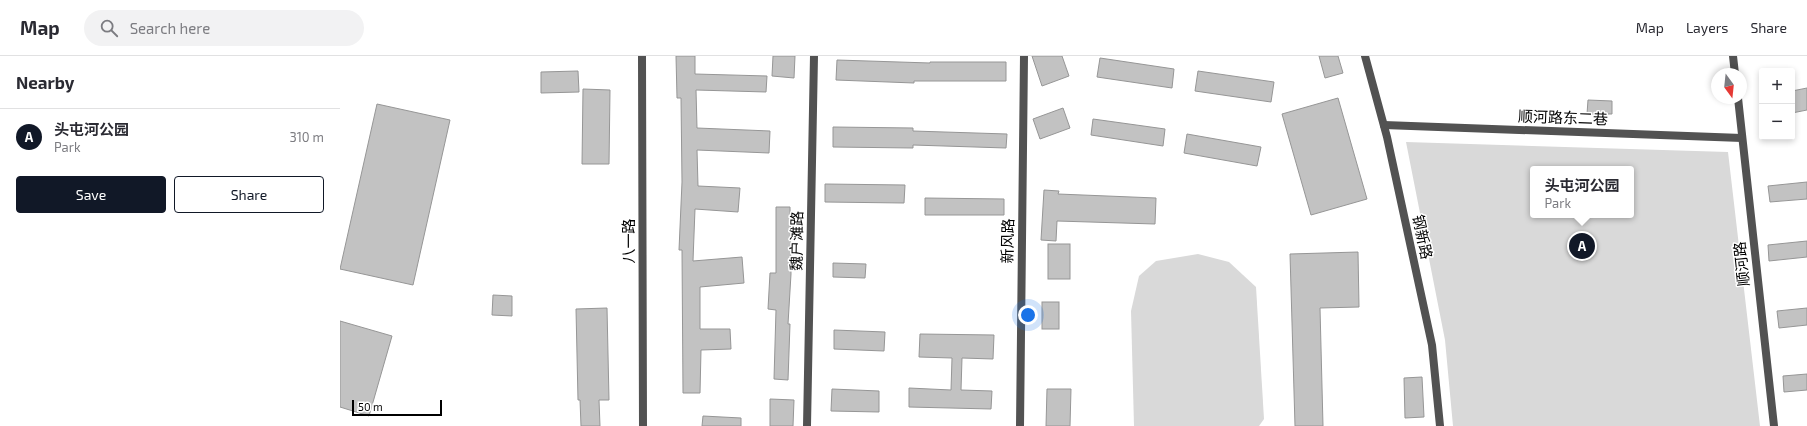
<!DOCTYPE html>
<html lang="en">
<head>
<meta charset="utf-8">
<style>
  body { margin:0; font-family:"Exo 2","Noto Sans SC",sans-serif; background:#f2f2f3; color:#2b2b33 }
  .controls { position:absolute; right:12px; top:12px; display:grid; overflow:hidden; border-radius:4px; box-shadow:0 2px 6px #0003 }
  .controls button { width:36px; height:36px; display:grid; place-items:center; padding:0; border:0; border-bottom:1px solid #e1e1e2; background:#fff; color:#2b2b33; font:20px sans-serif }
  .compass { position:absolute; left:1371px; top:12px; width:36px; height:36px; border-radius:50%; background:#fff; box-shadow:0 2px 6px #0003; rotate:165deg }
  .scale { position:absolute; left:12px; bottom:10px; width:90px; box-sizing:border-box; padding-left:4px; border:2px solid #000; border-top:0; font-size:11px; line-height:14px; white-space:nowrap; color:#000; -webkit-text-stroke:3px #fff; paint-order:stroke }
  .you { position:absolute; left:688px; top:259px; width:14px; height:14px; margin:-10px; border:3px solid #fff; border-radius:50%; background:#1a73e8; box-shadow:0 0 0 6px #1a73e833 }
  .badge { display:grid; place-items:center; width:26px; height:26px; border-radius:50%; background:#111827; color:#fff; font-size:13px; font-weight:700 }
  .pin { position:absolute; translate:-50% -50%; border:2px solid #fff; box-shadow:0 1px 4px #0006 }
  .popup { position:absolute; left:1190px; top:110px; width:104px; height:52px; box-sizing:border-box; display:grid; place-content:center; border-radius:4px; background:#fff; filter:drop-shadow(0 1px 3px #0005); font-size:13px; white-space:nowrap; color:#7c7c81 }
  .popup b { font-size:15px; color:#2b2b33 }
  .popup::after { content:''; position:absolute; left:50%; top:100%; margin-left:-8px; border:8px solid transparent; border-top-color:#fff }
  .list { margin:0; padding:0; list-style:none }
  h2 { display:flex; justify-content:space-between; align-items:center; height:52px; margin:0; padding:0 16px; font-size:17px }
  h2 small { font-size:13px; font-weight:400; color:#7c7c81 }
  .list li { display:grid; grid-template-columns:26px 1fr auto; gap:12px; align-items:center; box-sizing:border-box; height:56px; padding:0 16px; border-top:1px solid #e1e1e2 }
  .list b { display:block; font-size:15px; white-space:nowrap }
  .list p { margin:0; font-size:13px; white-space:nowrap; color:#7c7c81 }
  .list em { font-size:13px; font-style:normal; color:#7c7c81 }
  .actions { display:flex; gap:8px; padding:12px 16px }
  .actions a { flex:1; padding:9px 0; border:1px solid #111827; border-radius:4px; text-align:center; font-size:14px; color:#111827 }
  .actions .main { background:#111827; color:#fff }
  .icon { flex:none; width:22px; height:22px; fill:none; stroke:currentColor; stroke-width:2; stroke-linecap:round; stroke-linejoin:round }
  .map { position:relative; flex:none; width:1467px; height:370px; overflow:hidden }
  header { display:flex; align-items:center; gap:24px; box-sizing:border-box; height:56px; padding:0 20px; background:#fff; border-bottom:1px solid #e1e1e2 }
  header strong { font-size:19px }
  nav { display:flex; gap:22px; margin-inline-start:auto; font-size:14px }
  .search { width:280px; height:36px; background:#f2f2f3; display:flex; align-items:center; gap:10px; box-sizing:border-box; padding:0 14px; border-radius:22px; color:#7c7c81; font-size:15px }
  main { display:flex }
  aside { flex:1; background:#fff }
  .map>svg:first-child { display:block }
</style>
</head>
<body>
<header>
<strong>Map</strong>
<div class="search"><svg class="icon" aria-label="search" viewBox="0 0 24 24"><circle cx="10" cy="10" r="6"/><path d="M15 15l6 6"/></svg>Search here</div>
<nav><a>Map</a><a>Layers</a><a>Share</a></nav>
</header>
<main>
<aside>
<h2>Nearby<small></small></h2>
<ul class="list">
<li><span class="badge">A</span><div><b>头屯河公园</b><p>Park</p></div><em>310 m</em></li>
</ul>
<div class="actions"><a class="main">Save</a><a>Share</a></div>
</aside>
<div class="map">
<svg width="1467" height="370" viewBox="0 0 1467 370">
  <rect width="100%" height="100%" fill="#fff"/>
  <g fill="#d9d9d9" fill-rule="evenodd">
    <path d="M1066,86l322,10 32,274h-307l-8,-86zM1193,113h98v46h-98z"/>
    <polygon points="858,198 889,206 916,231 924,363 919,370 794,370 791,255 799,220 816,205"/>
  </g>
  <g fill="#c2c2c2" stroke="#969696">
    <polygon points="336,0 355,0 355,18 427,20 426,36 356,34 357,72 430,75 429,97 357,94 358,130 400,132 398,156 355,153 353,205 402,201 404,227 360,231 360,273 390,273 391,293 361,294 360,337 343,337 342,194 339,194 342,126 341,42 337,42"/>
    <polygon points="433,0 455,0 454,22 432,20"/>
    <polygon points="692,0 722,0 729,20 702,30"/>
    <polygon points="979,0 998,0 1003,17 985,22"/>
    <polygon points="760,2 834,13 832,32 757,21"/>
    <polygon points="497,4 590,7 590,6 666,6 666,25 574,25 574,27 496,24"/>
    <polygon points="238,15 239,36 201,37 201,16"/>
    <polygon points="858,15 934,26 931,46 855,35"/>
    <polygon points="1467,32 1467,54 1452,57 1452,35"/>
    <polygon points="243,33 270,34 269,108 242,108"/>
    <polygon points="998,42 1027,143 971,159 942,58"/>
    <polygon points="1248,44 1272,45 1272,58 1247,58"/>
    <polygon points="37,48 110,64 73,229 0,213"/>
    <polygon points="723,52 730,72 700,83 693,63"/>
    <polygon points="753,63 825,73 823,90 751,79"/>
    <polygon points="493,71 573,72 573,75 667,78 666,92 573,89 573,92 493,91"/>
    <polygon points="847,78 921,91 917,110 844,97"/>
    <polygon points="1467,126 1467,143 1430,146 1428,130"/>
    <polygon points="485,128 565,129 564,147 485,146"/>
    <polygon points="704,134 719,135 718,138 816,142 815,168 717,165 716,185 701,184"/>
    <polygon points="585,142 664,143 664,159 585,159"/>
    <polygon points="436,151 450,151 451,218 448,268 450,268 448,324 434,323 436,254 428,253 430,217 436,217"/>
    <polygon points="1467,185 1467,201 1429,205 1428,189"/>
    <rect x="708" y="188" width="22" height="35"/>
    <polygon points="1018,196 1019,251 980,252 983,370 955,370 950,198"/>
    <polygon points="493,207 526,208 525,222 493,221"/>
    <polygon points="153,239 172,240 172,260 152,259"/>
    <rect x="702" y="246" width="17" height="27"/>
    <polygon points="267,252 269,344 259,344 260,370 241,370 240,344 238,344 236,253"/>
    <polygon points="1467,252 1467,269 1439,272 1437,255"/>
    <polygon points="0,265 52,280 29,360 0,351"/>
    <polygon points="494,274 545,276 544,295 494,293"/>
    <polygon points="580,278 654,279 653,303 622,302 621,334 652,335 651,353 569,351 569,332 611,334 612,302 579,301"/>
    <polygon points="1467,318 1467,334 1444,336 1443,320"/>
    <polygon points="1082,321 1084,361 1065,362 1064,322"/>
    <polygon points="492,333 539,335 539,356 491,355"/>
    <polygon points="707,333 731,333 730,370 706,370"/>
    <polygon points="430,343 454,344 453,370 430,370"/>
    <polygon points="363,360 401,362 401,370 362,370"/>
  </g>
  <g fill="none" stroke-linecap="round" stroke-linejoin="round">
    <g stroke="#525252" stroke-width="8">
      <polyline points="1025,0 1047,81 1092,289 1100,370"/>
      <polyline points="1393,0 1395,18"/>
      <polyline points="1398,42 1434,370"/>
      <polyline points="1044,69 1402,82"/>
      <polyline points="467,370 474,0"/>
      <polyline points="680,370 684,0"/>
    </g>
    <polyline stroke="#525252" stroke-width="8" points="302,0 303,370"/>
  </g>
  <g text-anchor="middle" stroke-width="3" stroke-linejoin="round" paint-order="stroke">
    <g font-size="15" fill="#000" stroke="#fff">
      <text transform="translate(1223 62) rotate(2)" y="5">顺河路东二巷</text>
      <text transform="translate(1082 181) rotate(78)" y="5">钢新路</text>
      <text transform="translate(289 185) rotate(-90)" y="5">八一路</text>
      <text transform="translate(457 185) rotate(-89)" y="5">魏户滩路</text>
      <text transform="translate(668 185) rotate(-89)" y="5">新风路</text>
      <text transform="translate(1402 208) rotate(-96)" y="5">顺河路</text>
    </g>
  </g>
</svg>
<div class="controls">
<button>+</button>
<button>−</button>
</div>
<svg class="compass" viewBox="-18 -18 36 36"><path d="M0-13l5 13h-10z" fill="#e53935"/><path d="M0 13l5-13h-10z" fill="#7c7c81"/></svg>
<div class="scale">50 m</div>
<div class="you"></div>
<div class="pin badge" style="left:1242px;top:190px">A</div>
<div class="popup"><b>头屯河公园</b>Park</div>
</div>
</main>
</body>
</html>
